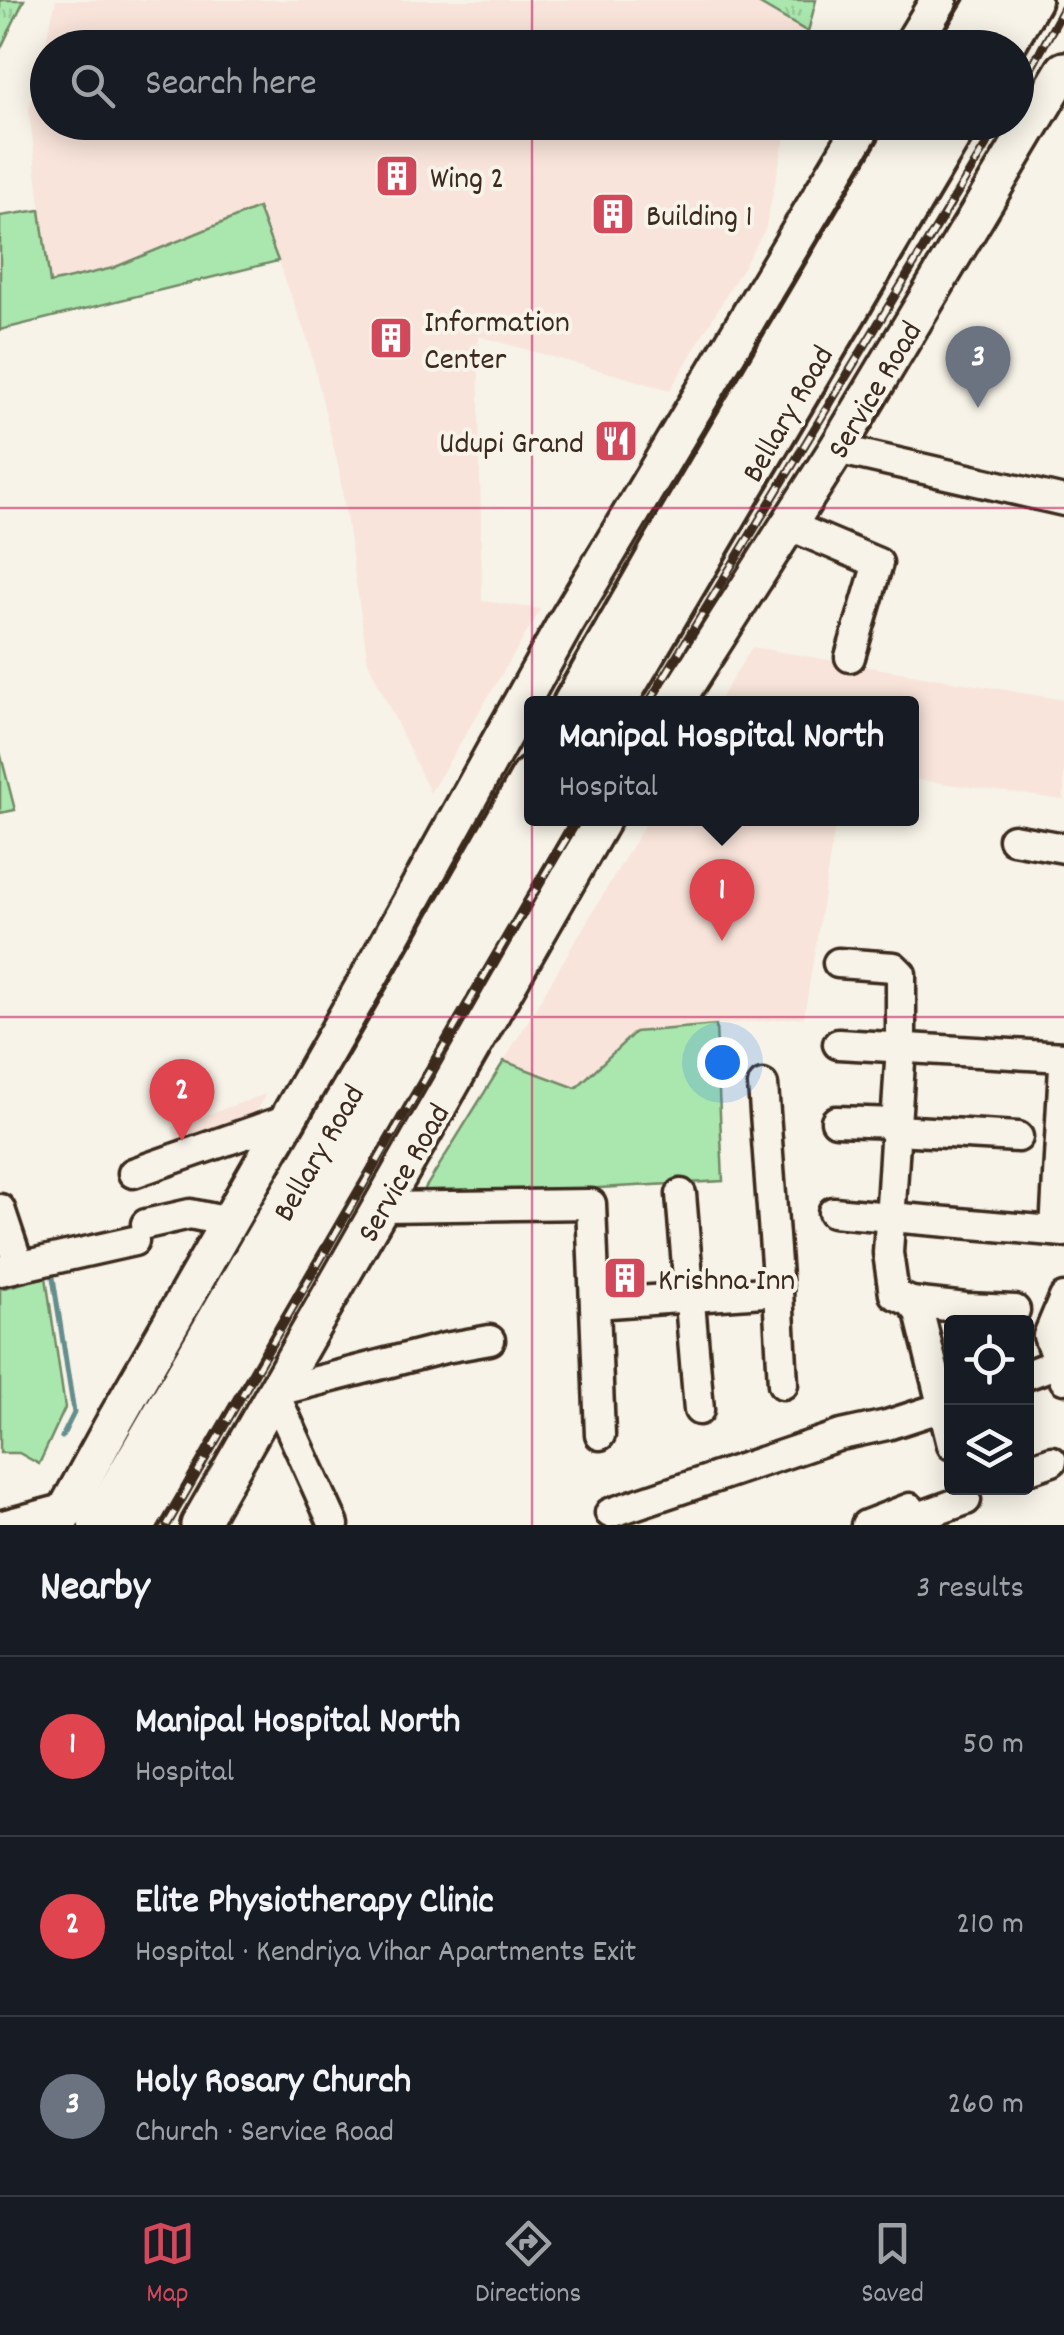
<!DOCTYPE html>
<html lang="en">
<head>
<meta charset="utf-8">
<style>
  body { margin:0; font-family:Dekko,sans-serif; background:#20242c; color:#f1f3f6 }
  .controls { position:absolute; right:30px; bottom:30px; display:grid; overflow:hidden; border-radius:10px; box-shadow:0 5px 25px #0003 }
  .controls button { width:90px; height:90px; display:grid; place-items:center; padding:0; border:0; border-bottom:2px solid #363941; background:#171b24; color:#f1f3f6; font:50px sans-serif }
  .you { position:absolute; left:722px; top:1062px; width:35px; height:35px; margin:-25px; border:8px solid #fff; border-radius:50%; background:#1a73e8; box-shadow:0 0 0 15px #1a73e833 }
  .badge { display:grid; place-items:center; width:65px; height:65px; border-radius:50%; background:#d1495b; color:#fff; font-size:32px; font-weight:700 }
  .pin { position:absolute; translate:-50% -82px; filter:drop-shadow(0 2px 5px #0008) }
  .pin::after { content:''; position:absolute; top:52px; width:35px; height:30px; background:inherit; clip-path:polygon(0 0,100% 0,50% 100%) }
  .popup { position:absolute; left:524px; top:696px; width:395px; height:130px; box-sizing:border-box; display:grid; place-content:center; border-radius:10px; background:#171b24; filter:drop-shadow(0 2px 8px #0005); font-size:32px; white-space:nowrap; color:#9ea1a6 }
  .popup b { font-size:38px; color:#f1f3f6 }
  .popup::after { content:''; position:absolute; left:50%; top:100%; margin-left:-20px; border:20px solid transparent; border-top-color:#171b24 }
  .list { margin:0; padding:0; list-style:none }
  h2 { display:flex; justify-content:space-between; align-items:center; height:130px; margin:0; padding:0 40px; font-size:42px }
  h2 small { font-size:32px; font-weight:400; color:#9ea1a6 }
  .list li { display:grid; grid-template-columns:65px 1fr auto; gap:30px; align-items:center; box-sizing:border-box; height:180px; padding:0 40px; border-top:2px solid #363941 }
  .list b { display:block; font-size:38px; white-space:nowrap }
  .list p { margin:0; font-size:32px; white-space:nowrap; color:#9ea1a6 }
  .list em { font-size:32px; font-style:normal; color:#9ea1a6 }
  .icon { flex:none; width:55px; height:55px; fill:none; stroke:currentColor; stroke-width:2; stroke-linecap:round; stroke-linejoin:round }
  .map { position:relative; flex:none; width:1064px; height:1525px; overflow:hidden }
  .search { position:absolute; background:#171b24; box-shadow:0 5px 25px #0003; left:30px; right:30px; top:30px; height:110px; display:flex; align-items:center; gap:25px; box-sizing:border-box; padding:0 35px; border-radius:55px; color:#9ea1a6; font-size:38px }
  .sheet { height:670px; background:#171b24 }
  nav { display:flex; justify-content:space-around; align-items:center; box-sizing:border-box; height:140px; border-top:2px solid #363941; background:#171b24; font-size:28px; color:#9ea1a6 }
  nav a { display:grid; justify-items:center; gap:5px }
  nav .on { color:#d1495b }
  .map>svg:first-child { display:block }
</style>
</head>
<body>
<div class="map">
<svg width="1064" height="1525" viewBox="0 0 1064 1525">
  <defs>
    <pattern id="park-tufts" width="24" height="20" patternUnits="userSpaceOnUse" patternTransform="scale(2.5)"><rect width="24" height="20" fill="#aae7ae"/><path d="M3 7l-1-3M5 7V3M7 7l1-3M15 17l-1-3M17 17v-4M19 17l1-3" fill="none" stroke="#93c695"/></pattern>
  </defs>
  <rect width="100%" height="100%" fill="#f7f3e8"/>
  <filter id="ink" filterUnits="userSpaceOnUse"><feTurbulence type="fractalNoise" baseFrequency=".01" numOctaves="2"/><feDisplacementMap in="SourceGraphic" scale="20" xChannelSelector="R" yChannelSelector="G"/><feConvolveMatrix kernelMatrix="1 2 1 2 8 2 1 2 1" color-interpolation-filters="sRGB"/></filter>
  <g filter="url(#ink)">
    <g fill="#f8e4da">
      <polygon points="56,0 816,0 805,47 48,48 48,122 788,123 765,230 670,390 478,336 482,601 541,609 430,793 368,662 339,470 309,344 259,209 113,268 49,284 29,109"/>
      <polygon points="752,647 1064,700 1064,800 912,779 912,704 717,704"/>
      <polygon points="648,819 836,819 804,1017 635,1032 577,1088 504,1061"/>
      <polygon points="266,1094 235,1146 184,1164 172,1127"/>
    </g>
    <g fill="#aae7ae" stroke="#728866" stroke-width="2.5">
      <polygon points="258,208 278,261 0,330 0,216 40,210 50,283 113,268"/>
      <polygon points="0,752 15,810 0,813"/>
      <polygon points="716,1025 723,1181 419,1198 504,1061 576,1088 635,1032"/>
      <polygon points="46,1277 65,1408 39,1464 19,1453 0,1453 0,1289"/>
    </g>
    <g fill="url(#park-tufts)" stroke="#728866" stroke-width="2.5">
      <polygon points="0,0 24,0 0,50"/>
      <polygon points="753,0 816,0 808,32"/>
    </g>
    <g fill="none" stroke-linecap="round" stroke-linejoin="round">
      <polyline stroke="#648e8d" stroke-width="5" points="52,1271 74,1413 62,1437"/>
      <defs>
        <g id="minor">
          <polyline points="837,449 1064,501"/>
          <polyline points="788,525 878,563 850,657"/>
          <polyline points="1013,839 1064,848"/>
          <polyline points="838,963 894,967 901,974 901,1046 888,1253 894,1294 911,1302 919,1312 952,1445"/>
          <polyline points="838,1044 1064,1057"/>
          <polyline points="836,1121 896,1123"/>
          <polyline points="896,1130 1018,1137"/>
          <polyline points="133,1173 288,1119"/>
          <polyline points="681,1194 699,1410"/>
          <polyline points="383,1207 591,1204 600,1435"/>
          <polyline points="0,1209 19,1266"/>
          <polyline points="833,1212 1064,1232"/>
          <polyline points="146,1224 190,1214 229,1222"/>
          <polyline points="1055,1231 1064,1066"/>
          <polyline points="0,1271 134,1241"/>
          <polyline points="778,1291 783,1384"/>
          <polyline points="1064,1298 1048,1336 1064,1379"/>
          <polyline points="911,1302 966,1308 1015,1310"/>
          <polyline points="595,1304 778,1291 763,1085"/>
          <polyline points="1026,1375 1058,1363"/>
          <polyline points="1026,1470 1052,1461"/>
          <polyline points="610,1513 841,1435 887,1425 952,1404"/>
          <polyline points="913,1519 966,1500"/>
          <polyline points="3,1525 67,1508"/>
          <polyline points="334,1525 274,1392 445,1348 490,1340"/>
          <polyline points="866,1525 910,1508"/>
        </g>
        <g id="major">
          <polyline points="910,48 939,0"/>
          <polyline points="674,704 837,449 1064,70"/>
          <polyline points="58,1525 112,1426 373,970 565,624 865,122"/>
          <polyline points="199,1525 603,818"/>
        </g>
        <g id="highway">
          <polyline points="960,48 989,0"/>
          <polyline points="1002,48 1030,0"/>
          <polyline points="574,704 664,546 914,122"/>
          <polyline points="614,704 958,122"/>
          <polyline points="99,1525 387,1031 532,777"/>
          <polyline points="135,1525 547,818"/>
        </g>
      </defs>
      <use href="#minor" stroke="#3b2a1e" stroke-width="35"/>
      <use href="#major" stroke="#3b2a1e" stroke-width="42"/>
      <use href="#highway" stroke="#3b2a1e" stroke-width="48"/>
      <use href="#minor" stroke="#f7f3e8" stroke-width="28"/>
      <use href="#major" stroke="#f7f3e8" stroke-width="35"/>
      <use href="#highway" stroke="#f7f3e8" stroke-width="40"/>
      <defs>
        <g id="rail">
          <polyline points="1016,96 1064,8"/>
          <polyline points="648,704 1000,122"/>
          <polyline points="167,1525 504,942 579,818"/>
        </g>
      </defs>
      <use href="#rail" stroke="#3b2a1e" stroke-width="9"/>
      <use href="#rail" stroke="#f7f3e8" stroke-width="5" stroke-dasharray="15" stroke-linecap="butt"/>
    </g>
  </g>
  <path fill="none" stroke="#c2185b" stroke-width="2.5" stroke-opacity="0.55" d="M532,0v48M532,122v1403M0,508h1064M0,1017h1064"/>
  <defs>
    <symbol id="building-square" viewBox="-11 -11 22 22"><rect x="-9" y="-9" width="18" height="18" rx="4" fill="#d1495b" stroke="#f7f3e8"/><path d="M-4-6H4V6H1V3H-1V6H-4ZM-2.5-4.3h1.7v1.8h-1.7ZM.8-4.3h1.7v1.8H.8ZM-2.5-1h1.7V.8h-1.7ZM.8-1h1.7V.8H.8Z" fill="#fff"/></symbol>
    <symbol id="restaurant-square" viewBox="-11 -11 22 22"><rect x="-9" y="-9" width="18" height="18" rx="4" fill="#d1495b" stroke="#f7f3e8"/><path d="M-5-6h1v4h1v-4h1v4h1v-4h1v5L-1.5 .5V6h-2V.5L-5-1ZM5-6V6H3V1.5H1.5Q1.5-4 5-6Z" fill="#fff"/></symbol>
  </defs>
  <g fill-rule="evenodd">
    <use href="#building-square" x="372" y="151" width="50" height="50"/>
    <use href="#building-square" x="588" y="189" width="50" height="50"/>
    <use href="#building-square" x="366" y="313" width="50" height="50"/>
    <use href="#restaurant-square" x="591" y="416" width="50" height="50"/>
    <use href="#building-square" x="600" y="1253" width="50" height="50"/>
  </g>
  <g text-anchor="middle" stroke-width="8" stroke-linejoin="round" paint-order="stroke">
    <g font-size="32" fill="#3b2a1e" stroke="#f7f3e8" text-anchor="start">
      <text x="430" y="187">Wing 2</text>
      <text x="646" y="225">Building 1</text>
      <text x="424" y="331">Information<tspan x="424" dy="37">Center</tspan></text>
      <text x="584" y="452" text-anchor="end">Udupi Grand</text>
      <text x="658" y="1289">Krishna Inn</text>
    </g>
    <g font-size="32" fill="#3b2a1e" stroke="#f7f3e8">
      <text transform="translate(873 389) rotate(-59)" y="11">Service Road</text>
      <text transform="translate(786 413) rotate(-60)" y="11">Bellary Road</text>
      <text transform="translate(317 1152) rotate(-60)" y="11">Bellary Road</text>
      <text transform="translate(402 1172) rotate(-60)" y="11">Service Road</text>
    </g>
  </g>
</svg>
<div class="controls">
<button><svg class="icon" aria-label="locate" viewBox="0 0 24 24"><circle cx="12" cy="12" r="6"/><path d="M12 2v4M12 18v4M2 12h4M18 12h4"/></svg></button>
<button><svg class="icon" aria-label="layers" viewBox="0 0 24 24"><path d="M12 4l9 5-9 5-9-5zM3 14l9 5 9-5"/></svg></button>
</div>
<div class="you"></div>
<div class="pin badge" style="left:722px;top:941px;background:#e0444e">1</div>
<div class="popup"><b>Manipal Hospital North</b>Hospital</div>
<div class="pin badge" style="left:182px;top:1141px;background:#e0444e">2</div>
<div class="pin badge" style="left:978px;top:408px;background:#6b7280">3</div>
<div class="search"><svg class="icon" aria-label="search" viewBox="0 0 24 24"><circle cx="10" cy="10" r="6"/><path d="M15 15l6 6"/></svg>Search here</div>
</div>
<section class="sheet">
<h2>Nearby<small>3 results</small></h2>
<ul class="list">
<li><span class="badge" style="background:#e0444e">1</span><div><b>Manipal Hospital North</b><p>Hospital</p></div><em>50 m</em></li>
<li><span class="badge" style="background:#e0444e">2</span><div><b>Elite Physiotherapy Clinic</b><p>Hospital · Kendriya Vihar Apartments Exit</p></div><em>210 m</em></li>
<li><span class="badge" style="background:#6b7280">3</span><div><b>Holy Rosary Church</b><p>Church · Service Road</p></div><em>260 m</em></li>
</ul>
</section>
<nav>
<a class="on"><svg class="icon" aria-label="map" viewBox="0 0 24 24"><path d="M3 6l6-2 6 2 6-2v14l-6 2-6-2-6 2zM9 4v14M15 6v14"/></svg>Map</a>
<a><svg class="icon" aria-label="directions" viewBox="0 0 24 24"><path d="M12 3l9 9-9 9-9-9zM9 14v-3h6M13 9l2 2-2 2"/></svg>Directions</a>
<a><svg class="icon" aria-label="saved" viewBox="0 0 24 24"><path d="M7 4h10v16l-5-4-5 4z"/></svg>Saved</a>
</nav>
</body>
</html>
